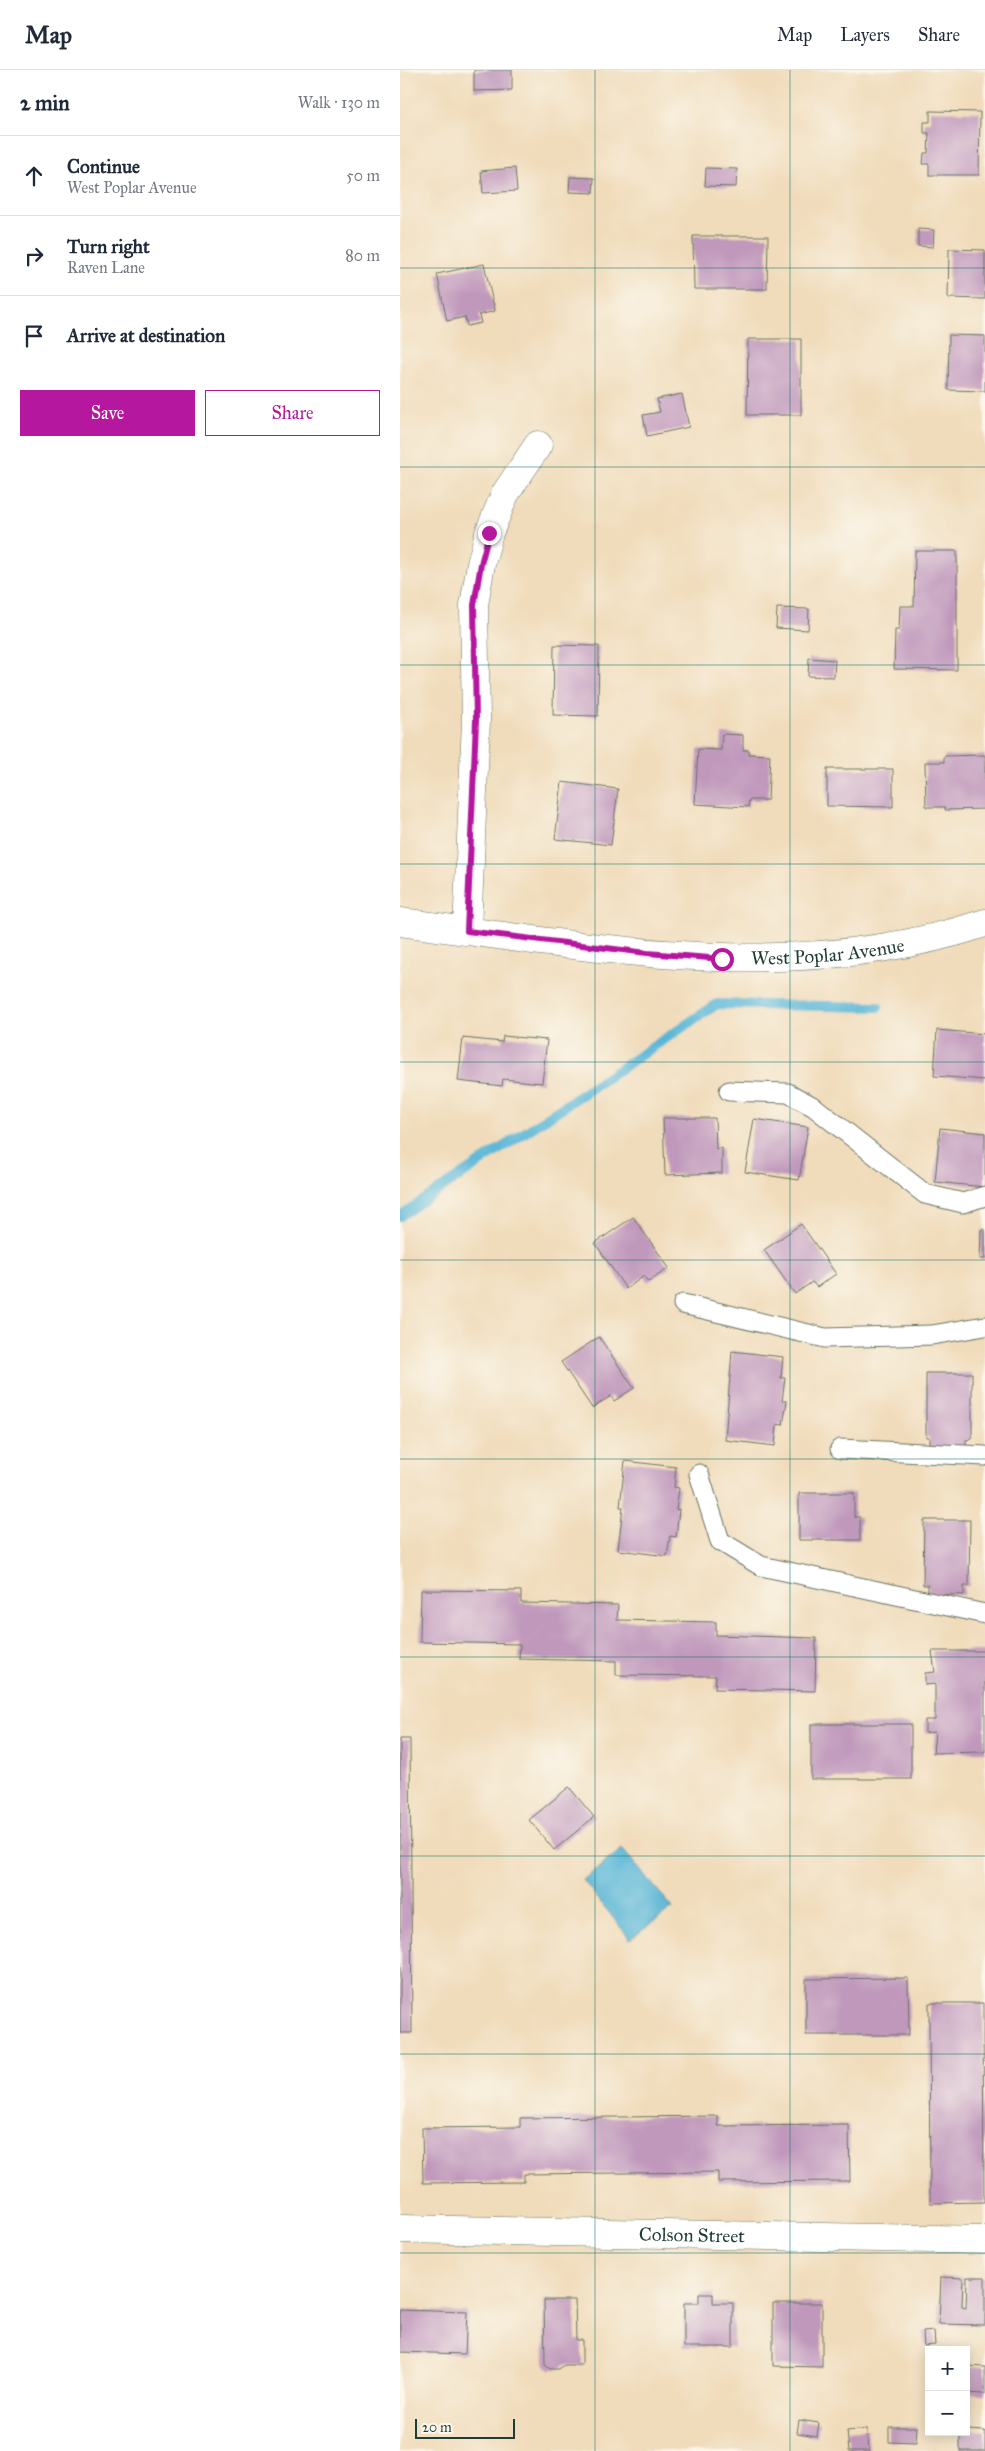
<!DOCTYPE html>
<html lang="en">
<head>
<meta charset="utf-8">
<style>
  body { margin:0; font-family:"IM FELL Great Primer",serif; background:#f2f2f3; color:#1f2937 }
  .controls { position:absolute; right:15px; bottom:15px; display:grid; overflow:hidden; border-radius:0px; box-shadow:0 2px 12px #0003 }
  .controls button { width:45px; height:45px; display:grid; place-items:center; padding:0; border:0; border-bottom:1px solid #e0e1e3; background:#fff; color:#1f2937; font:25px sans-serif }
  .scale { position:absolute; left:15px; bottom:12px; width:100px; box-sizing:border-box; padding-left:5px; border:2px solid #1f3d34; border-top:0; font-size:14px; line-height:18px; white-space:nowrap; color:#1f3d34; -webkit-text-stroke:4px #fbf7ec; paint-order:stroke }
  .stop { position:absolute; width:15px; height:15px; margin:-11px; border:4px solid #b5179e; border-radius:50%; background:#fff }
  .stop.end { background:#b5179e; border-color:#fff; box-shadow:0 1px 5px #0008 }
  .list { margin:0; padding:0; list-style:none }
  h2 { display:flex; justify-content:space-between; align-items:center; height:65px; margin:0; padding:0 20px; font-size:21px }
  h2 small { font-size:16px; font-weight:400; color:#747a83 }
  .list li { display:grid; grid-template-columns:32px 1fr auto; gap:15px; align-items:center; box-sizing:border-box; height:80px; padding:0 20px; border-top:1px solid #e0e1e3 }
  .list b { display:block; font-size:19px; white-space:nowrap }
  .list p { margin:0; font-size:16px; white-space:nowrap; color:#747a83 }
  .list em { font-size:16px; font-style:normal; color:#747a83 }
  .actions { display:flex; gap:10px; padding:15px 20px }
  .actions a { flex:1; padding:11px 0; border:1px solid #b5179e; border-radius:0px; text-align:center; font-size:18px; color:#b5179e }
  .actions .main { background:#b5179e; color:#fff }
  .icon { flex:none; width:28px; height:28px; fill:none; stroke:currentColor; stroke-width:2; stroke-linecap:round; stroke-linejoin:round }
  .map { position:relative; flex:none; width:585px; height:2381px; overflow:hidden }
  header { display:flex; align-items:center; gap:30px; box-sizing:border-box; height:70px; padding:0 25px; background:#fff; border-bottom:1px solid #e0e1e3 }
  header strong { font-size:24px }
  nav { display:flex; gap:28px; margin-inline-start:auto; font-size:18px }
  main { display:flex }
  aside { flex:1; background:#fff }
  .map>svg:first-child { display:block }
</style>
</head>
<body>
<header>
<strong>Map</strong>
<nav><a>Map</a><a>Layers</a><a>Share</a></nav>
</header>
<main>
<aside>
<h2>2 min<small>Walk · 130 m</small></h2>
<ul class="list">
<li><svg class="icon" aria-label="ahead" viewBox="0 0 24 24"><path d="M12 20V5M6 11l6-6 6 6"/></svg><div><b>Continue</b><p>West Poplar Avenue</p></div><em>50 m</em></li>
<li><svg class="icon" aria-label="right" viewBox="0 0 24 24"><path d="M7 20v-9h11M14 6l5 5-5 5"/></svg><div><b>Turn right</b><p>Raven Lane</p></div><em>80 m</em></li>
<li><svg class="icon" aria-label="arrive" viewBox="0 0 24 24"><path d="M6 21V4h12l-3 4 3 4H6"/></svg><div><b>Arrive at destination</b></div></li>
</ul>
<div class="actions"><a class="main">Save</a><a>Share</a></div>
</aside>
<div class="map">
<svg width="585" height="2381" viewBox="0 0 585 2381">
  <rect width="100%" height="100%" fill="#fbf7ec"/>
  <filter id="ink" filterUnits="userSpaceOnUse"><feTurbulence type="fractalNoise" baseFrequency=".02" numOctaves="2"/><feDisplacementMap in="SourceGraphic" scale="10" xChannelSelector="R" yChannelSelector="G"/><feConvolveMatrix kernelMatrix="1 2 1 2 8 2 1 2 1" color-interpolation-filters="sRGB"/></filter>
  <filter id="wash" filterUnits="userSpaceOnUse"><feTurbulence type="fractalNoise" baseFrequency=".0096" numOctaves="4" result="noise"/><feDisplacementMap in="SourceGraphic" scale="20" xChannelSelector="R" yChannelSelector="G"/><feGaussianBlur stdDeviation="1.12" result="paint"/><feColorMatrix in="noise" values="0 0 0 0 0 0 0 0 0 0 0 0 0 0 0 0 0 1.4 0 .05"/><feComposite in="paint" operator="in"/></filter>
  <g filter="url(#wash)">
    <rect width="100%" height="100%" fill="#f0dbba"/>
    <polygon fill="#58b6d7" stroke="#3c7a86" points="222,1779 273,1838 230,1869 183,1810"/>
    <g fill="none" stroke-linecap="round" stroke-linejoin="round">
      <polyline stroke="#58b6d7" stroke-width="10" points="0,1146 317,934 478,937"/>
    </g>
    <g id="blocks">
      <g fill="#c098bc">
        <polygon points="74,0 112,0 112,20 74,21"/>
        <polygon points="530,41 580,42 579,105 529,105 529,94 523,94 524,83 528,83 529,63 524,63 524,52 530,52"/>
        <polygon points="115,98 117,121 83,123 81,101"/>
        <polygon points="306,98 337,99 336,117 305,116"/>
        <polygon points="170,107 194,108 193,123 169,122"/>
        <polygon points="518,159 534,160 533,177 518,176"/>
        <polygon points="293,166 368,166 367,219 294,219"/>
        <polygon points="549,179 585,180 585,229 548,228"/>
        <polygon points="84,194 95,241 79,245 81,253 67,256 65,247 47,251 37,204"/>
        <polygon points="549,265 585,266 585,321 548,320"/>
        <polygon points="348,269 401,269 401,345 347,345"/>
        <polygon points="282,324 289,357 247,366 243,345 260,342 257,329"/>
        <polygon points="515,481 557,481 557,600 494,599 495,560 499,560 500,536 514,536"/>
        <polygon points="377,538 409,539 408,560 376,558"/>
        <polygon points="154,575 199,576 198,646 153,645"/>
        <polygon points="409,588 435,590 434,607 408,606"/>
        <polygon points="322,664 343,665 343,680 349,680 349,684 370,685 368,730 349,730 348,737 295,734 298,679 321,680"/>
        <polygon points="585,685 585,739 545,740 545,737 526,737 525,692 544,692 544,686"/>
        <polygon points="427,699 493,699 493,737 427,736"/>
        <polygon points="162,712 218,719 211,775 155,769"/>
        <polygon points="537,960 585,964 585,1010 534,1006"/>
        <polygon points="103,966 147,970 142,1013 103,1009 102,1016 58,1011 63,968 102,972"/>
        <polygon points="263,1048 315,1048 316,1079 322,1078 322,1103 265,1105"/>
        <polygon points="354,1049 408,1057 399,1110 345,1102"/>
        <polygon points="540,1058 585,1063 585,1117 535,1112"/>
        <polygon points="233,1147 269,1198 248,1212 244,1206 226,1219 195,1173"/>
        <polygon points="401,1154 436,1204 417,1217 412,1212 395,1224 364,1180"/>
        <polygon points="581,1160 585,1160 585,1189 580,1189"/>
        <polygon points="199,1267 234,1318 214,1331 211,1326 192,1338 161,1292"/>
        <polygon points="332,1281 383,1287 381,1308 385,1308 382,1331 387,1331 383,1355 377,1354 375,1376 325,1370"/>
        <polygon points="526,1303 572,1303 572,1369 566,1370 566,1378 529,1378 529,1367 526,1367"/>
        <polygon points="225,1391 276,1397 274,1417 279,1418 276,1440 279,1439 276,1467 270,1466 267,1486 218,1480 223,1437 220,1437"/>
        <polygon points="399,1423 454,1423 454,1447 460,1447 460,1470 399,1470"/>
        <polygon points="524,1450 570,1450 569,1516 564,1516 564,1525 528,1524 528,1515 523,1515"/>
        <polygon points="21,1520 121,1521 121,1533 218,1535 217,1550 316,1552 316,1565 416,1568 415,1621 315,1619 316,1606 216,1605 216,1591 119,1589 120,1574 20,1572"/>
        <polygon points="532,1581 585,1581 585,1682 533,1683 535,1662 525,1663 525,1650 535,1650 535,1614 525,1615 525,1603 535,1602"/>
        <rect x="411" y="1654" width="100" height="55"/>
        <polygon points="0,1669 10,1669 12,1963 0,1963"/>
        <polygon points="169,1717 194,1747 154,1780 129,1750"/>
        <polygon points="508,1908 509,1965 406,1965 406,1909"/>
        <polygon points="529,1933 583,1933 584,2132 530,2133"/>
        <polygon points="318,2046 318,2056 449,2055 450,2111 318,2112 318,2102 124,2104 124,2112 23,2113 22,2058 120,2057 120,2048"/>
        <polygon points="541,2207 563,2208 562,2237 566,2238 567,2207 585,2207 585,2255 539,2254"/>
        <polygon points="299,2224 313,2224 313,2233 333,2233 333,2277 284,2277 284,2233 299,2233"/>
        <polygon points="144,2230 175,2230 176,2270 182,2270 182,2295 164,2295 159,2299 150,2299 145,2295"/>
        <polygon points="373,2233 422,2233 422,2297 373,2296"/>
        <polygon points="0,2240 67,2242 65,2284 0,2282"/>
        <polygon points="534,2261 535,2275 524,2276 523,2262"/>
        <polygon points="567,2296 585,2297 585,2324 566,2323"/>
        <polygon points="399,2350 419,2353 417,2366 397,2363"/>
        <polygon points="489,2357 517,2357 516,2373 489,2372"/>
        <polygon points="467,2359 469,2381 449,2381 447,2361"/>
        <polygon points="566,2360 585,2361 585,2381 560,2381 560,2362 566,2362"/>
      </g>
    </g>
  </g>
  <g filter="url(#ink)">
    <use href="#blocks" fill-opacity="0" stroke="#687463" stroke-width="1"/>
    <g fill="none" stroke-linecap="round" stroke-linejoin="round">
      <defs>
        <g id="lane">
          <polyline points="329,1021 388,1023 414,1037 525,1124 563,1133 585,1126"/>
          <polyline points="283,1234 425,1268 532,1265 585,1256"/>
          <polyline points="440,1379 585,1386"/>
          <polyline points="299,1404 320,1471 361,1496 585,1544"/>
        </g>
        <g id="street">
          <path id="s1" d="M0,852c195,25 393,65 585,1"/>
          <polyline points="67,861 76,651 74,535 81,494 89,463 105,424 138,375"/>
          <path id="s2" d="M0,2159l585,11"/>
        </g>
      </defs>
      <use href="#lane" stroke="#687463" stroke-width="21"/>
      <use href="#street" stroke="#687463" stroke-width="29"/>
      <use href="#lane" stroke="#fff" stroke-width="19"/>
      <use href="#street" stroke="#fff" stroke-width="28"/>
    </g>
  </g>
  <g fill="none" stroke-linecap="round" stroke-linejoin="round" filter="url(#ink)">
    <polyline stroke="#b5179e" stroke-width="6" points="89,463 81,494 74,535 76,651 67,861 247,883 322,889"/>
  </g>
  <path fill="none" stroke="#0f766e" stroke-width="1" stroke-opacity="0.55" d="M195,0v2381M390,0v2381M0,198h585M0,397h585M0,595h585M0,794h585M0,992h585M0,1190h585M0,1389h585M0,1587h585M0,1786h585M0,1984h585M0,2183h585"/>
  <g text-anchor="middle" stroke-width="4.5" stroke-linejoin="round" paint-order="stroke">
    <g font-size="19" fill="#1f3d34" stroke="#fbf7ec">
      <text dy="7" stroke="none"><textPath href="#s1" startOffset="430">West Poplar Avenue</textPath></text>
      <text dy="7" stroke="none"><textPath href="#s2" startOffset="292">Colson Street</textPath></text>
    </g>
  </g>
</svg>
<div class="controls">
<button>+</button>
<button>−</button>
</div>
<div class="scale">20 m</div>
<div class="stop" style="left:322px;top:889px"></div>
<div class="stop end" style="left:89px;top:463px"></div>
</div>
</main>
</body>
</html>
